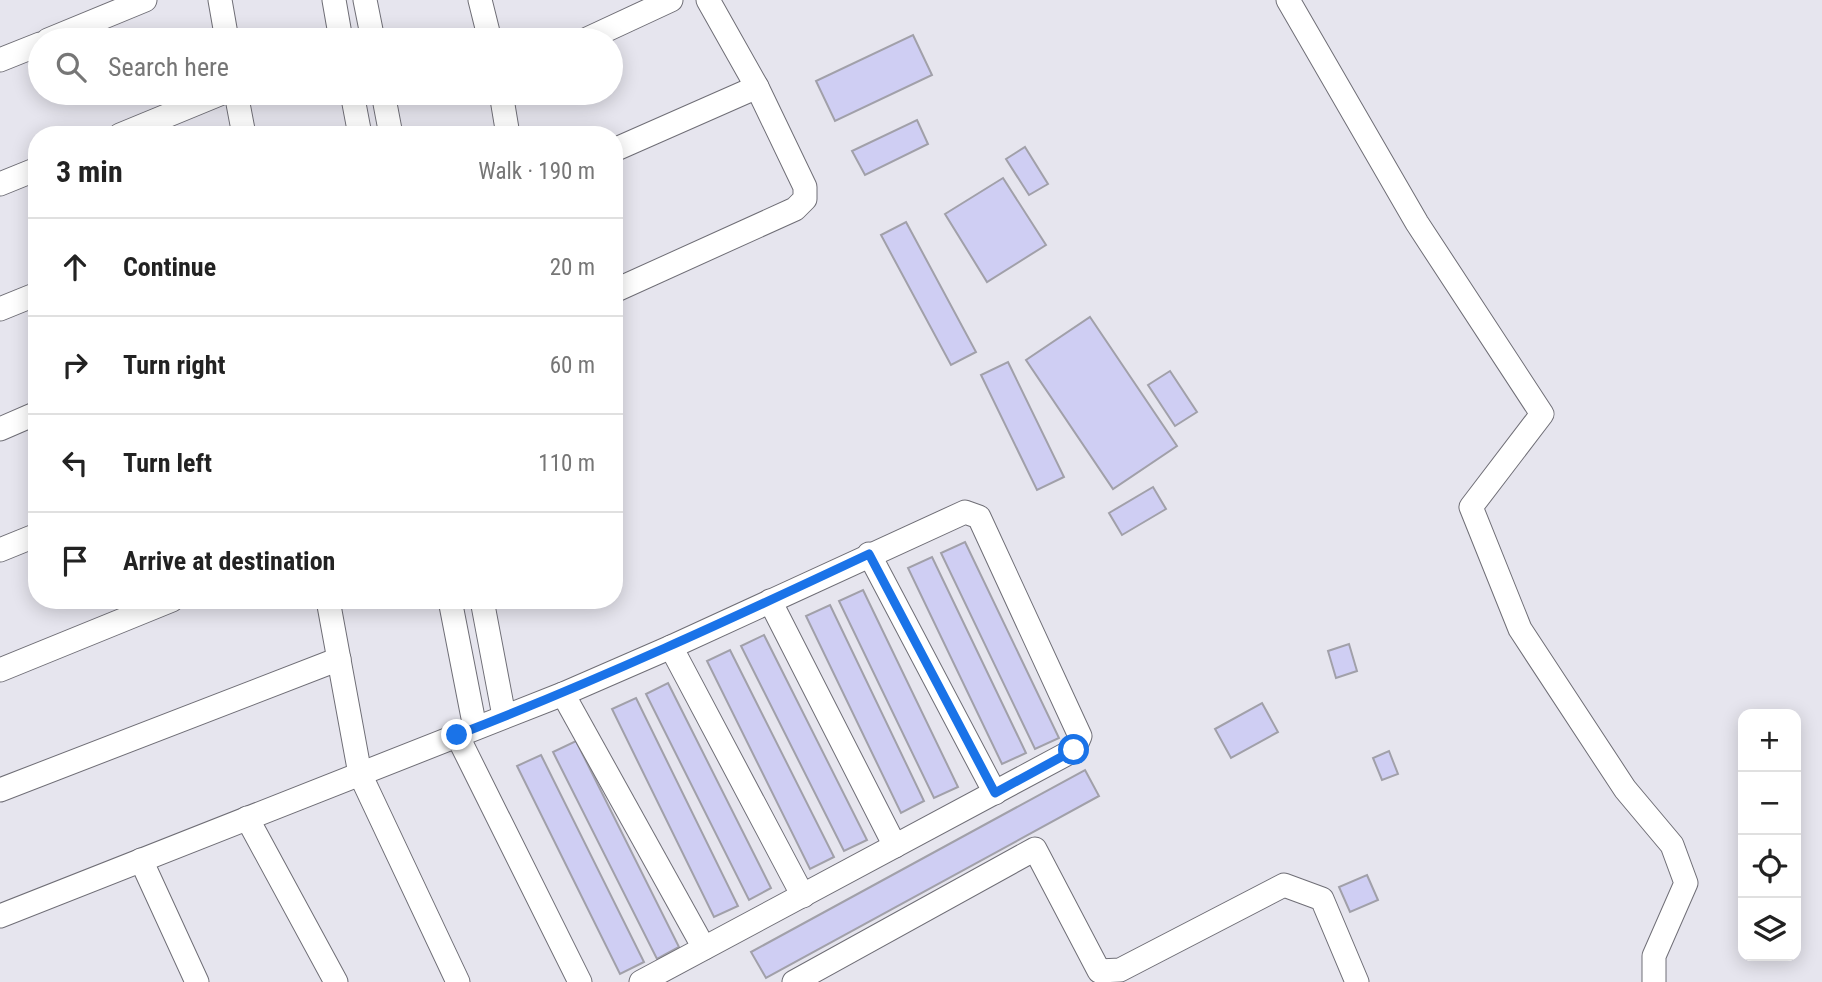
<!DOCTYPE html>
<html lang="en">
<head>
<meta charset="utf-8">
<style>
  body { margin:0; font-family:"Roboto Condensed",sans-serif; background:#f6f6f6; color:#222 }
  .controls { position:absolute; right:21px; bottom:21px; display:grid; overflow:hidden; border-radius:14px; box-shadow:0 4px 18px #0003 }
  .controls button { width:63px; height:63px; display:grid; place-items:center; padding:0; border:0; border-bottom:2px solid #e0e0e0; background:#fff; color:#222; font:35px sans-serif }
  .stop { position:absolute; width:21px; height:21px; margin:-16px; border:5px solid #1a73e8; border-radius:50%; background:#fff }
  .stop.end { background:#1a73e8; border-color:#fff; box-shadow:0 2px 7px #0008 }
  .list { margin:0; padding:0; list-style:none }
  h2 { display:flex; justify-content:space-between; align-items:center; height:91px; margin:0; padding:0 28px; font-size:30px }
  h2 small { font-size:23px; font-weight:400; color:#767676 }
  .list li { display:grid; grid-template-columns:46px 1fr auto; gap:21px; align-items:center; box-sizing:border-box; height:98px; padding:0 28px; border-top:2px solid #e0e0e0 }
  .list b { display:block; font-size:26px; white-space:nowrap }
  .list em { font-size:23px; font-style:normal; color:#767676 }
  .icon { flex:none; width:38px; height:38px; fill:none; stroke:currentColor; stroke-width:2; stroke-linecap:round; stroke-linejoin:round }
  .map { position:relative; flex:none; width:1822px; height:982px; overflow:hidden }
  .search { position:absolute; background:#fff; box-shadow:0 4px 18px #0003; left:28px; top:28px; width:595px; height:77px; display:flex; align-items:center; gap:18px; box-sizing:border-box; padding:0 24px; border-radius:38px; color:#767676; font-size:26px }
  .panel { position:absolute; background:#fff; box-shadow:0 4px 18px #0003; left:28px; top:126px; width:595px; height:483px; border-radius:28px }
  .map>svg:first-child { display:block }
</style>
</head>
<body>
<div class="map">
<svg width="1822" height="982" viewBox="0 0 1822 982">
  <rect width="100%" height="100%" fill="#e6e5ee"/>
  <g fill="#cfcef3" stroke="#a1a0a9" stroke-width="2">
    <polygon points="913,35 932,75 835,121 816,81"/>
    <polygon points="917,120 928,144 865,175 852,151"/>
    <polygon points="1025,147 1048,184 1029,195 1006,159"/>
    <polygon points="1003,178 1046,245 987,282 945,214"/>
    <polygon points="906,222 976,352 951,365 881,235"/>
    <polygon points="1090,317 1177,446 1113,489 1026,360"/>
    <polygon points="1008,362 1064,477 1037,490 981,375"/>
    <polygon points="1170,371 1197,412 1175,426 1148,385"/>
    <polygon points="1153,487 1166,509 1122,535 1109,513"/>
    <polygon points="965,542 1059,738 1035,749 941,553"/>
    <polygon points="932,557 1026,753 1002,764 908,568"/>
    <polygon points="863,590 958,787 934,798 839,601"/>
    <polygon points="830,605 924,801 901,813 806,616"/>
    <polygon points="764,635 867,840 844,851 741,646"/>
    <polygon points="1349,644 1357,671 1336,678 1328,651"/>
    <polygon points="730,650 834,857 810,869 707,661"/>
    <polygon points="668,683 771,888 749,900 646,694"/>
    <polygon points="636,698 738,906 714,917 612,709"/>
    <polygon points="1262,703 1278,732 1231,758 1215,729"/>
    <polygon points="576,741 679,947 657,959 553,752"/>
    <polygon points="1389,751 1398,774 1382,780 1373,758"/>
    <polygon points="541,755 644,962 620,974 517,766"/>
    <polygon points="1085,770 1099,796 766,978 751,952"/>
    <polygon points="1367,875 1378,900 1350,912 1339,887"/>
  </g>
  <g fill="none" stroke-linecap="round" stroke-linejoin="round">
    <defs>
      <g id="street">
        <polyline points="220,0 227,40"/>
        <polyline points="334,0 341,40"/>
        <polyline points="365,0 373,40"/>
        <polyline points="480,0 490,40"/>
        <polyline points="1288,0 1417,223 1542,414 1471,507 1520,629 1625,789 1672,845 1686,883 1654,956 1654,982"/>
        <polyline points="48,40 145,0"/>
        <polyline points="585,40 671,0"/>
        <polyline points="0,60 40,44"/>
        <polyline points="236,93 244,135"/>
        <polyline points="352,93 360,135"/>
        <polyline points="383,93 391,135"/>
        <polyline points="501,93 508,135"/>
        <polyline points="120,135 222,93"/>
        <polyline points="614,150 757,87"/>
        <polyline points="0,184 37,169"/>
        <polyline points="614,291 795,209 805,199 805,187 757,87 708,0"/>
        <polyline points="0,309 37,294"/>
        <polyline points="0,429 37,413"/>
        <polyline points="0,550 37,535"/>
        <polyline points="869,554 995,793"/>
        <polyline points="328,600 360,774 458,982"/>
        <polyline points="450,600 475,728"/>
        <polyline points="482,600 504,716"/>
        <polyline points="770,601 895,846"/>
        <polyline points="671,647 803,896"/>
        <polyline points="0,670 172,600"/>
        <polyline points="563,694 704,948"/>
        <polyline points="457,735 580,982"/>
        <polyline points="0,790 339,659"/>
        <polyline points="247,818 336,982"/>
        <polyline points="141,860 197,982"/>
        <polyline points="0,916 563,694 671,647 965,512 979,517 1080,736 1074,750 641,982"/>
        <polyline points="794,982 1035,849 1099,971 1120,970 1284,885 1322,899 1357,982"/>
      </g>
    </defs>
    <use href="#street" stroke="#6f6e76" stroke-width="25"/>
    <use href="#street" stroke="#fff" stroke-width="23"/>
  </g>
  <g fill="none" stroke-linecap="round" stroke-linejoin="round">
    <path stroke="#1a73e8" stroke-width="9" d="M457,735c140,-54 276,-117 412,-181l126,239 79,-43"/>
  </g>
</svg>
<div class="controls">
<button>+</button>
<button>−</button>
<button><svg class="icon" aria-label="locate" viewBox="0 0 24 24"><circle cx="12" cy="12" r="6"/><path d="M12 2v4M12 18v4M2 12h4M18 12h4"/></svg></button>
<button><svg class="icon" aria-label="layers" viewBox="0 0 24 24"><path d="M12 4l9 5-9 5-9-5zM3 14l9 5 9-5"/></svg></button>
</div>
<div class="stop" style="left:1074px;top:750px"></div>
<div class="stop end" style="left:457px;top:735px"></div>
<div class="search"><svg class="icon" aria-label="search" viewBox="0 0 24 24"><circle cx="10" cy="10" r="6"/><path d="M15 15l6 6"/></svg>Search here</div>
<section class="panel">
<h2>3 min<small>Walk · 190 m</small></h2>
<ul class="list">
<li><svg class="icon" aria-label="ahead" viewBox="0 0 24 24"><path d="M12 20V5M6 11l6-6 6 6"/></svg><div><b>Continue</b></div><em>20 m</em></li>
<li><svg class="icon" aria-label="right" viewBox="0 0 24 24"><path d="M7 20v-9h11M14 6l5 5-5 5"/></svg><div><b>Turn right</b></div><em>60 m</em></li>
<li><svg class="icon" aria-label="left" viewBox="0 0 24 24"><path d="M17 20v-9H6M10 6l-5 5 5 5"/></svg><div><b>Turn left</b></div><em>110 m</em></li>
<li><svg class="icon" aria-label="arrive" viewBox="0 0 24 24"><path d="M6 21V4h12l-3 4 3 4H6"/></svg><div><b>Arrive at destination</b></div></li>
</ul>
</section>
</div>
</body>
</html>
